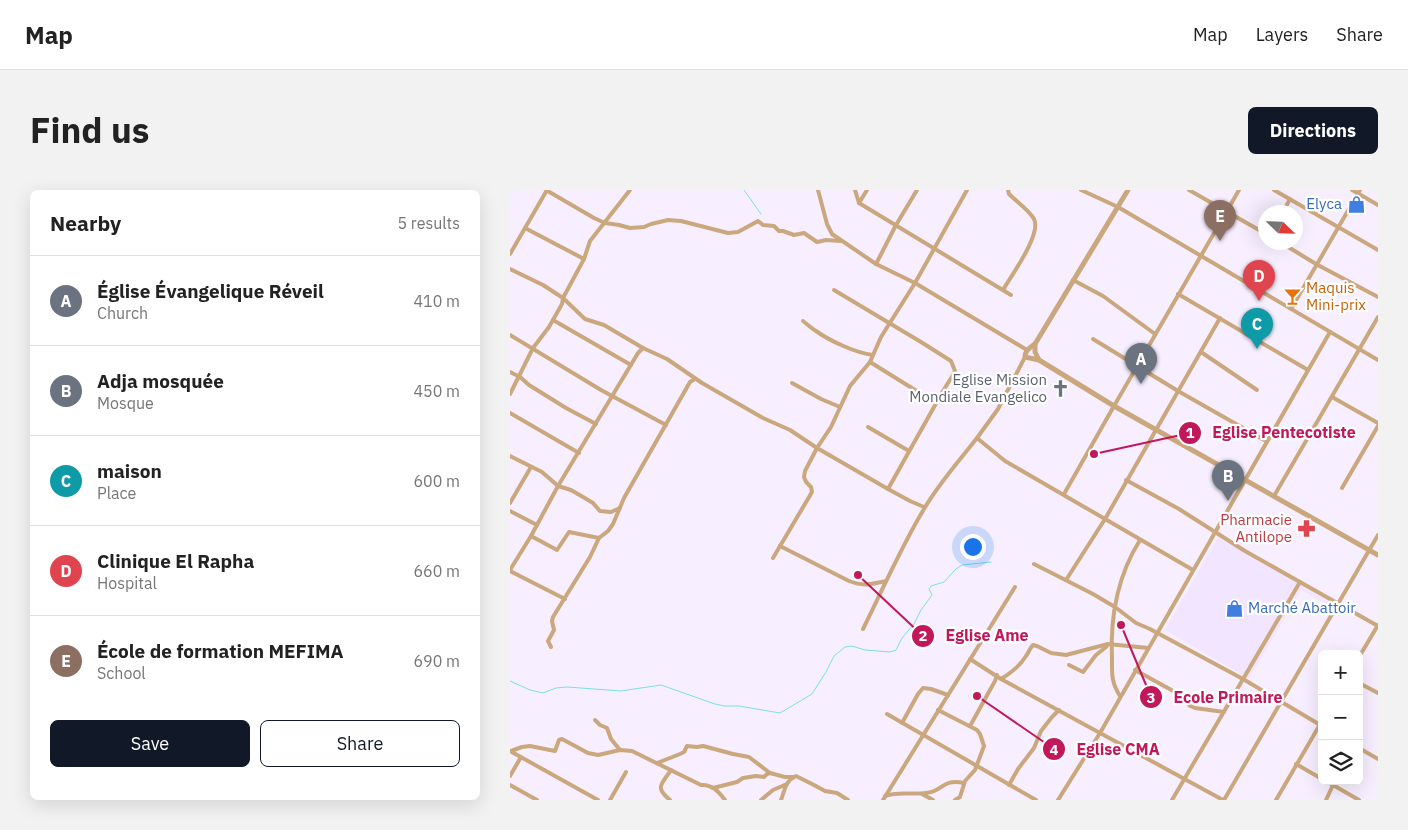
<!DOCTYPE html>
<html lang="en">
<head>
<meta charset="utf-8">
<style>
  body { margin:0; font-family:"IBM Plex Sans",sans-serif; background:#f2f2f2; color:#222 }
  .controls { position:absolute; right:15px; bottom:15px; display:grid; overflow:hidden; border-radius:8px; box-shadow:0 5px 20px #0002 }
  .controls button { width:45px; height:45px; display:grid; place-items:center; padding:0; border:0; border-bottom:1px solid #e0e0e0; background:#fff; color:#222; font:25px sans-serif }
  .compass { position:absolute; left:748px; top:15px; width:45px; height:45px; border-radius:50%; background:#fff; box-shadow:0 5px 20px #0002; rotate:113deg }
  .you { position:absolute; left:462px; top:356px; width:18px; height:18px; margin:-12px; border:4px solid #fff; border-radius:50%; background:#1a73e8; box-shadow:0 0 0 8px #1a73e833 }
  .badge { display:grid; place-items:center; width:32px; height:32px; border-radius:50%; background:#111827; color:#fff; font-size:16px; font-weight:700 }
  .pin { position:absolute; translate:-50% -41px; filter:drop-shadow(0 1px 2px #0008) }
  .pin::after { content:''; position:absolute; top:26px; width:18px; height:15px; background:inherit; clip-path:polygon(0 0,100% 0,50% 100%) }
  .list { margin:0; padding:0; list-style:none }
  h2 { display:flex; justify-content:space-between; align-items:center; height:65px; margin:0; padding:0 20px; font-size:21px }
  h2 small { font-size:16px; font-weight:400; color:#767676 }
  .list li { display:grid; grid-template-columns:32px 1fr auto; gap:15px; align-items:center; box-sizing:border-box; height:90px; padding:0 20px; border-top:1px solid #e0e0e0 }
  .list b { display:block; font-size:19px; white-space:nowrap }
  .list p { margin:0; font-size:16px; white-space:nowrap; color:#767676 }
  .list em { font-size:16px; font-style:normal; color:#767676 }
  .actions { display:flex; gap:10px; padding:15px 20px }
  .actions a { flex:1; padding:11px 0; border:1px solid #111827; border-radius:8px; text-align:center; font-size:18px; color:#111827 }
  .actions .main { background:#111827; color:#fff }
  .icon { flex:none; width:28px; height:28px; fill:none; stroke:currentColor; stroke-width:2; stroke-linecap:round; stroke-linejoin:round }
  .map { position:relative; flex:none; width:868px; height:610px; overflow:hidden; border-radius:8px }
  header { display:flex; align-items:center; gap:30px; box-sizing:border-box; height:70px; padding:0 25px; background:#fff; border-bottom:1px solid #e0e0e0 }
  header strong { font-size:24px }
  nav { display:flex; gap:28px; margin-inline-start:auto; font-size:18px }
  .intro { display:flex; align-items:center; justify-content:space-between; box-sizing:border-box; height:120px; padding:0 30px }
  h1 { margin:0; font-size:35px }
  .button { padding:12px 22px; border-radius:8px; background:#111827; color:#fff; font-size:18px; font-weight:700 }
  main { display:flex; gap:30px; padding:0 30px }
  aside { flex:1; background:#fff; border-radius:8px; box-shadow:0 5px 20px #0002 }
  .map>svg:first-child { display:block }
</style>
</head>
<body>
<header>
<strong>Map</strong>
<nav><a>Map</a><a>Layers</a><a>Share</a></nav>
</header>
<div class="intro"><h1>Find us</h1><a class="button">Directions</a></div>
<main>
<aside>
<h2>Nearby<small>5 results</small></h2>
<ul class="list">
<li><span class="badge" style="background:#6b7280">A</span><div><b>Église Évangelique Réveil</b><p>Church</p></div><em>410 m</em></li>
<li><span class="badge" style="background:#6b7280">B</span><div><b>Adja mosquée</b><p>Mosque</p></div><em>450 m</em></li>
<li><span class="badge" style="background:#0f9aa8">C</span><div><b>maison</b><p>Place</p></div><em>600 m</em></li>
<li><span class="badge" style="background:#e0444e">D</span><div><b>Clinique El Rapha</b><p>Hospital</p></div><em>660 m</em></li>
<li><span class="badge" style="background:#8d6e63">E</span><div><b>École de formation MEFIMA</b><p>School</p></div><em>690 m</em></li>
</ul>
<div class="actions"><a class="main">Save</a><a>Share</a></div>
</aside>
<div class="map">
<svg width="868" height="610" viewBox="0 0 868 610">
  <rect width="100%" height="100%" fill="#f7efff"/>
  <polygon fill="#f2e5ff" points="708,347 822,413 821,417 791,400 739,489 655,440"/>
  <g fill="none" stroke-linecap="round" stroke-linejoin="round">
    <g stroke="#79dfe9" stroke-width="1">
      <polyline points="234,0 251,24"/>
      <polyline points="0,491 20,500 33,503 46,498 57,497 111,501 151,495 205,514 215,516 229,516 270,523 302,504 316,482 324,466 335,457 342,456 355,460 380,462 386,460 392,448 404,434 411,420 422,405 419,399 421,396 434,392 446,379 452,375 481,372"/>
    </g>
    <g stroke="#cba77d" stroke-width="4">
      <polyline points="36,0 84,28 95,33 109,35 120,38 134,37 141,34 158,30 171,31 218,43 228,42 248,31 253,35 264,36 269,41 273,41 284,45 294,43 307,52 316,50 331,51"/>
      <polyline points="308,0 317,34 322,44 366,74 405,93 517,160"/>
      <polyline points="345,0 349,13 501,105"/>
      <polyline points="571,0 608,17 868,170"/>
      <polyline points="679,0 756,44"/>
      <polyline points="764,0 868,60"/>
      <polyline points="842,0 868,15"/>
      <polyline points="349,13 357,0"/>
      <polyline points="773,22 780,9"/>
      <polyline points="15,38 74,69"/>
      <polyline points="770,52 806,74 868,107"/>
      <polyline points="0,64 37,0"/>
      <polyline points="366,74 386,35 407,0"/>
      <polyline points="0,79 33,95 53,108 75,129 94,135 133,158 157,169 192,193 253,228 280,240 307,258 378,299 400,311 414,317"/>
      <polyline points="563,90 593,106 645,144"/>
      <polyline points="324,100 411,152 441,171 445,181 443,185 433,201 378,299"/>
      <path d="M493,100c8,-14 39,-56 31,-71 -5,-9 -17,-17 -25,-25l-1,-4"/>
      <polyline points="668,104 798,180"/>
      <polyline points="781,119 850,0"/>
      <polyline points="43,130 121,175"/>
      <path d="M293,131c4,3 8,7 13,10 14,10 40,22 57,24"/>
      <polyline points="0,145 91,200 156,235"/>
      <polyline points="583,149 668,201 756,251"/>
      <polyline points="691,162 747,200"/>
      <polyline points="515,167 488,219 467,248 495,271 683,380"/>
      <polyline points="360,172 426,213"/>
      <polyline points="0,182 10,187 19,195 56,218 86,234"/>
      <polyline points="282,193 311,209 330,217"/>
      <polyline points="0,204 23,158 39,137 52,114 53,108 74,69 80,51 120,0"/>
      <polyline points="822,207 868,233"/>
      <polyline points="0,223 69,263"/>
      <polyline points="358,237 399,261"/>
      <polyline points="0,266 32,282 48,296 61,300 73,307 83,313 90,321 101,322 110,318"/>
      <polyline points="616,290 669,319 735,361 868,436"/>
      <polyline points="832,298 868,236"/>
      <polyline points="554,304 604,216 729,0"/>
      <polyline points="764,306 868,127"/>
      <polyline points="0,313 21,277"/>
      <polyline points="0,321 27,335"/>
      <polyline points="21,346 47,360 59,342 89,348"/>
      <path d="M270,356l69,35c16,6 21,3 37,0"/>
      <polyline points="263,368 302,302 301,297 296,292 294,287 295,281 307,258 321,237 340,196 360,172 371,147 405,93 457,0"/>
      <polyline points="524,374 583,404 605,417 626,433 640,439 733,489 812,536"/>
      <polyline points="0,380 21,346 48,296 128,163 133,158"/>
      <polyline points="0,381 55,409"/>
      <polyline points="556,390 595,329 710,128"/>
      <path d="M353,439c20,-40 38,-82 61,-120 15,-26 35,-48 53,-71"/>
      <polyline points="41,457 38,451 44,440 42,431 43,427 80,367 89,348 98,341 103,334 114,308 180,192 185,189"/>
      <polyline points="849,467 868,435"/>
      <polyline points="460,469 491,489 713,610"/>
      <polyline points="559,475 573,482 586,465 596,457 598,454"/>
      <polyline points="625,480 665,502 673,508 680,516 685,518 714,522"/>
      <path d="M491,489c10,-6 19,-13 25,-23 3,-4 4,-8 7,-11l4,1 14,7 15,2 42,-11 40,4"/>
      <polyline points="849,493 868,503"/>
      <path d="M610,506c-9,-14 -8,-22 -8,-37 -2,-42 6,-84 28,-119"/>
      <polyline points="428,520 467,540 470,544 474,556 465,580 455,591 450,607 445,610"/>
      <polyline points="377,524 526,610"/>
      <polyline points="85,530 90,535 97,538 101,549 110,560"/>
      <polyline points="392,533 408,504 413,498 421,499 438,505"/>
      <polyline points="460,536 485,491 487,485"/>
      <polyline points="849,558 868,569"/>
      <polyline points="0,561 88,610"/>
      <path d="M1,561l11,-4 8,-1 25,5 4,-11 3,-1 26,14 10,2 22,-5 12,1 69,34c11,-1 18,7 24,15"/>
      <polyline points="147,573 170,564 174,562 177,556 187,557 193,556 223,564 239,567 260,583 275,587 283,587"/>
      <polyline points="786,574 812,589"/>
      <polyline points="0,586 11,567"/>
      <polyline points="816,591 849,610"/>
      <polyline points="0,595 27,610"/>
      <polyline points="499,595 508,579 524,558 531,541 542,527 549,520"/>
      <polyline points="203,598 227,592 233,588 246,586 254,587 257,584 260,583"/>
      <polyline points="412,604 423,610"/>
      <path d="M375,606c13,-5 27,-1 41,-3 17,-1 16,-15 38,-10"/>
      <polyline points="100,610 116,582"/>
      <path d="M160,610c-16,-13 -8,-16 1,-30"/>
      <polyline points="251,610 263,600 277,594"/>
      <path d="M271,610c4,-10 4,-19 15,-24l18,9 11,6 12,2 11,7"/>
      <polyline points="373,610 505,397"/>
      <polyline points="548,610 590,543 820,142"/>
      <polyline points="662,610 790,392"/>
      <polyline points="714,610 868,345"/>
      <polyline points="766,610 812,531"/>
      <polyline points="816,610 823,595"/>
    </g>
    <g stroke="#cba77d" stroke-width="5">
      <path d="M618,0l-93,154c-5,4 -10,6 -10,13l14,3 75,46 264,149"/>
      <polyline points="525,154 525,162 529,170"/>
    </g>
  </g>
  <defs>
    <symbol id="shop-bare" viewBox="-9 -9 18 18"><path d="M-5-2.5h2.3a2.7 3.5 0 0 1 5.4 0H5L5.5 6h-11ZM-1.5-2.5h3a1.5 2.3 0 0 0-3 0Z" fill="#3f7fe0" stroke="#fff" stroke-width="2.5" paint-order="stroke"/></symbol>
    <symbol id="bar-bare" viewBox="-9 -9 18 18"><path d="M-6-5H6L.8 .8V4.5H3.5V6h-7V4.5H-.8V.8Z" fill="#e8710a" stroke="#fff" stroke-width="2.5" paint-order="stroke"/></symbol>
    <symbol id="church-bare" viewBox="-9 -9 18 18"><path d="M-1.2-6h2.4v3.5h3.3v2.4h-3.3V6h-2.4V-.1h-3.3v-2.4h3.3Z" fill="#6b7280" stroke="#fff" stroke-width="2.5" paint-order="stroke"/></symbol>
    <symbol id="pharmacy-bare" viewBox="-9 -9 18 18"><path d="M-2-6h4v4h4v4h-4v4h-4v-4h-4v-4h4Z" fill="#e0444e" stroke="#fff" stroke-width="2.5" paint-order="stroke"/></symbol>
  </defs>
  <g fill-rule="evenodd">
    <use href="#shop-bare" x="834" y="2" width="25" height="25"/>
    <use href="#bar-bare" x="770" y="94" width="25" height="25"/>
    <use href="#church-bare" x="538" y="186" width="25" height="25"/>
    <use href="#pharmacy-bare" x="784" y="326" width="25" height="25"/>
    <use href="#shop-bare" x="712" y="406" width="25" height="25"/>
  </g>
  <g text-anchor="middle" stroke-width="4.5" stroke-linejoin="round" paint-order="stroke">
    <g font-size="15" fill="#366cbe" stroke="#fff" text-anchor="end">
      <text x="832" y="19">Elyca</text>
      <text x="738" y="423" text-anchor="start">Marché Abattoir</text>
    </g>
    <g font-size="15" fill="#c56008" stroke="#fff" text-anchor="start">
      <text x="796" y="103">Maquis<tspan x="796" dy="17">Mini-prix</tspan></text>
    </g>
    <g font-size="15" fill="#5b616d" stroke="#fff" text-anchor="end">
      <text x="537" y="195">Eglise Mission<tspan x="537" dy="17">Mondiale Evangelico</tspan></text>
    </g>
    <g font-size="15" fill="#be3a42" stroke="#fff" text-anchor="end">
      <text x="782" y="335">Pharmacie<tspan x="782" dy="17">Antilope</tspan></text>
    </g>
  </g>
  <path fill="none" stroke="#c2185b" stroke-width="2" d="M584 264L680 243M348 385L413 446M611 435L641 507M467 506L544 559"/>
  <g fill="#c2185b" stroke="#fff" stroke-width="2">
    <circle cx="584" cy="264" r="5"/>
    <circle cx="348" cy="385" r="5"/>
    <circle cx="611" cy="435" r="5"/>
    <circle cx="467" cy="506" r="5"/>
    <circle cx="680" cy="243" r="12"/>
    <circle cx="413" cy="446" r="12"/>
    <circle cx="641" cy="507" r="12"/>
    <circle cx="544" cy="559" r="12"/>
  </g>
  <g font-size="15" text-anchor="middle" font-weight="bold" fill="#fff">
    <text x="680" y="248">1</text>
    <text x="413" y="451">2</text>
    <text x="641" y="513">3</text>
    <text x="544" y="565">4</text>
  </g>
  <g font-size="16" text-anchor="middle" font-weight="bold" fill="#c2185b" stroke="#fff" stroke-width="4.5" stroke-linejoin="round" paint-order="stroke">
    <text x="774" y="248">Eglise Pentecotiste</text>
    <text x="477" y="451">Eglise Ame</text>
    <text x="718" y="513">Ecole Primaire</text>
    <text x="608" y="565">Eglise CMA</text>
  </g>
</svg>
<div class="controls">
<button>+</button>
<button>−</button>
<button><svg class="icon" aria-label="layers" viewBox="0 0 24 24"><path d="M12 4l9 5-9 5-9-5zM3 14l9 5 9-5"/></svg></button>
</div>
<svg class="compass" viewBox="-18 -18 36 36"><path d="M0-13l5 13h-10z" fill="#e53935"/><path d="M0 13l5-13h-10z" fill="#767676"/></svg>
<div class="you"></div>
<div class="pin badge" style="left:631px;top:194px;background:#6b7280">A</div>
<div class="pin badge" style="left:718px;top:311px;background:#6b7280">B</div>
<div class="pin badge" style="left:747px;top:159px;background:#0f9aa8">C</div>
<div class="pin badge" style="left:749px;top:111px;background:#e0444e">D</div>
<div class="pin badge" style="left:710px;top:51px;background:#8d6e63">E</div>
</div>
</main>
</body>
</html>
